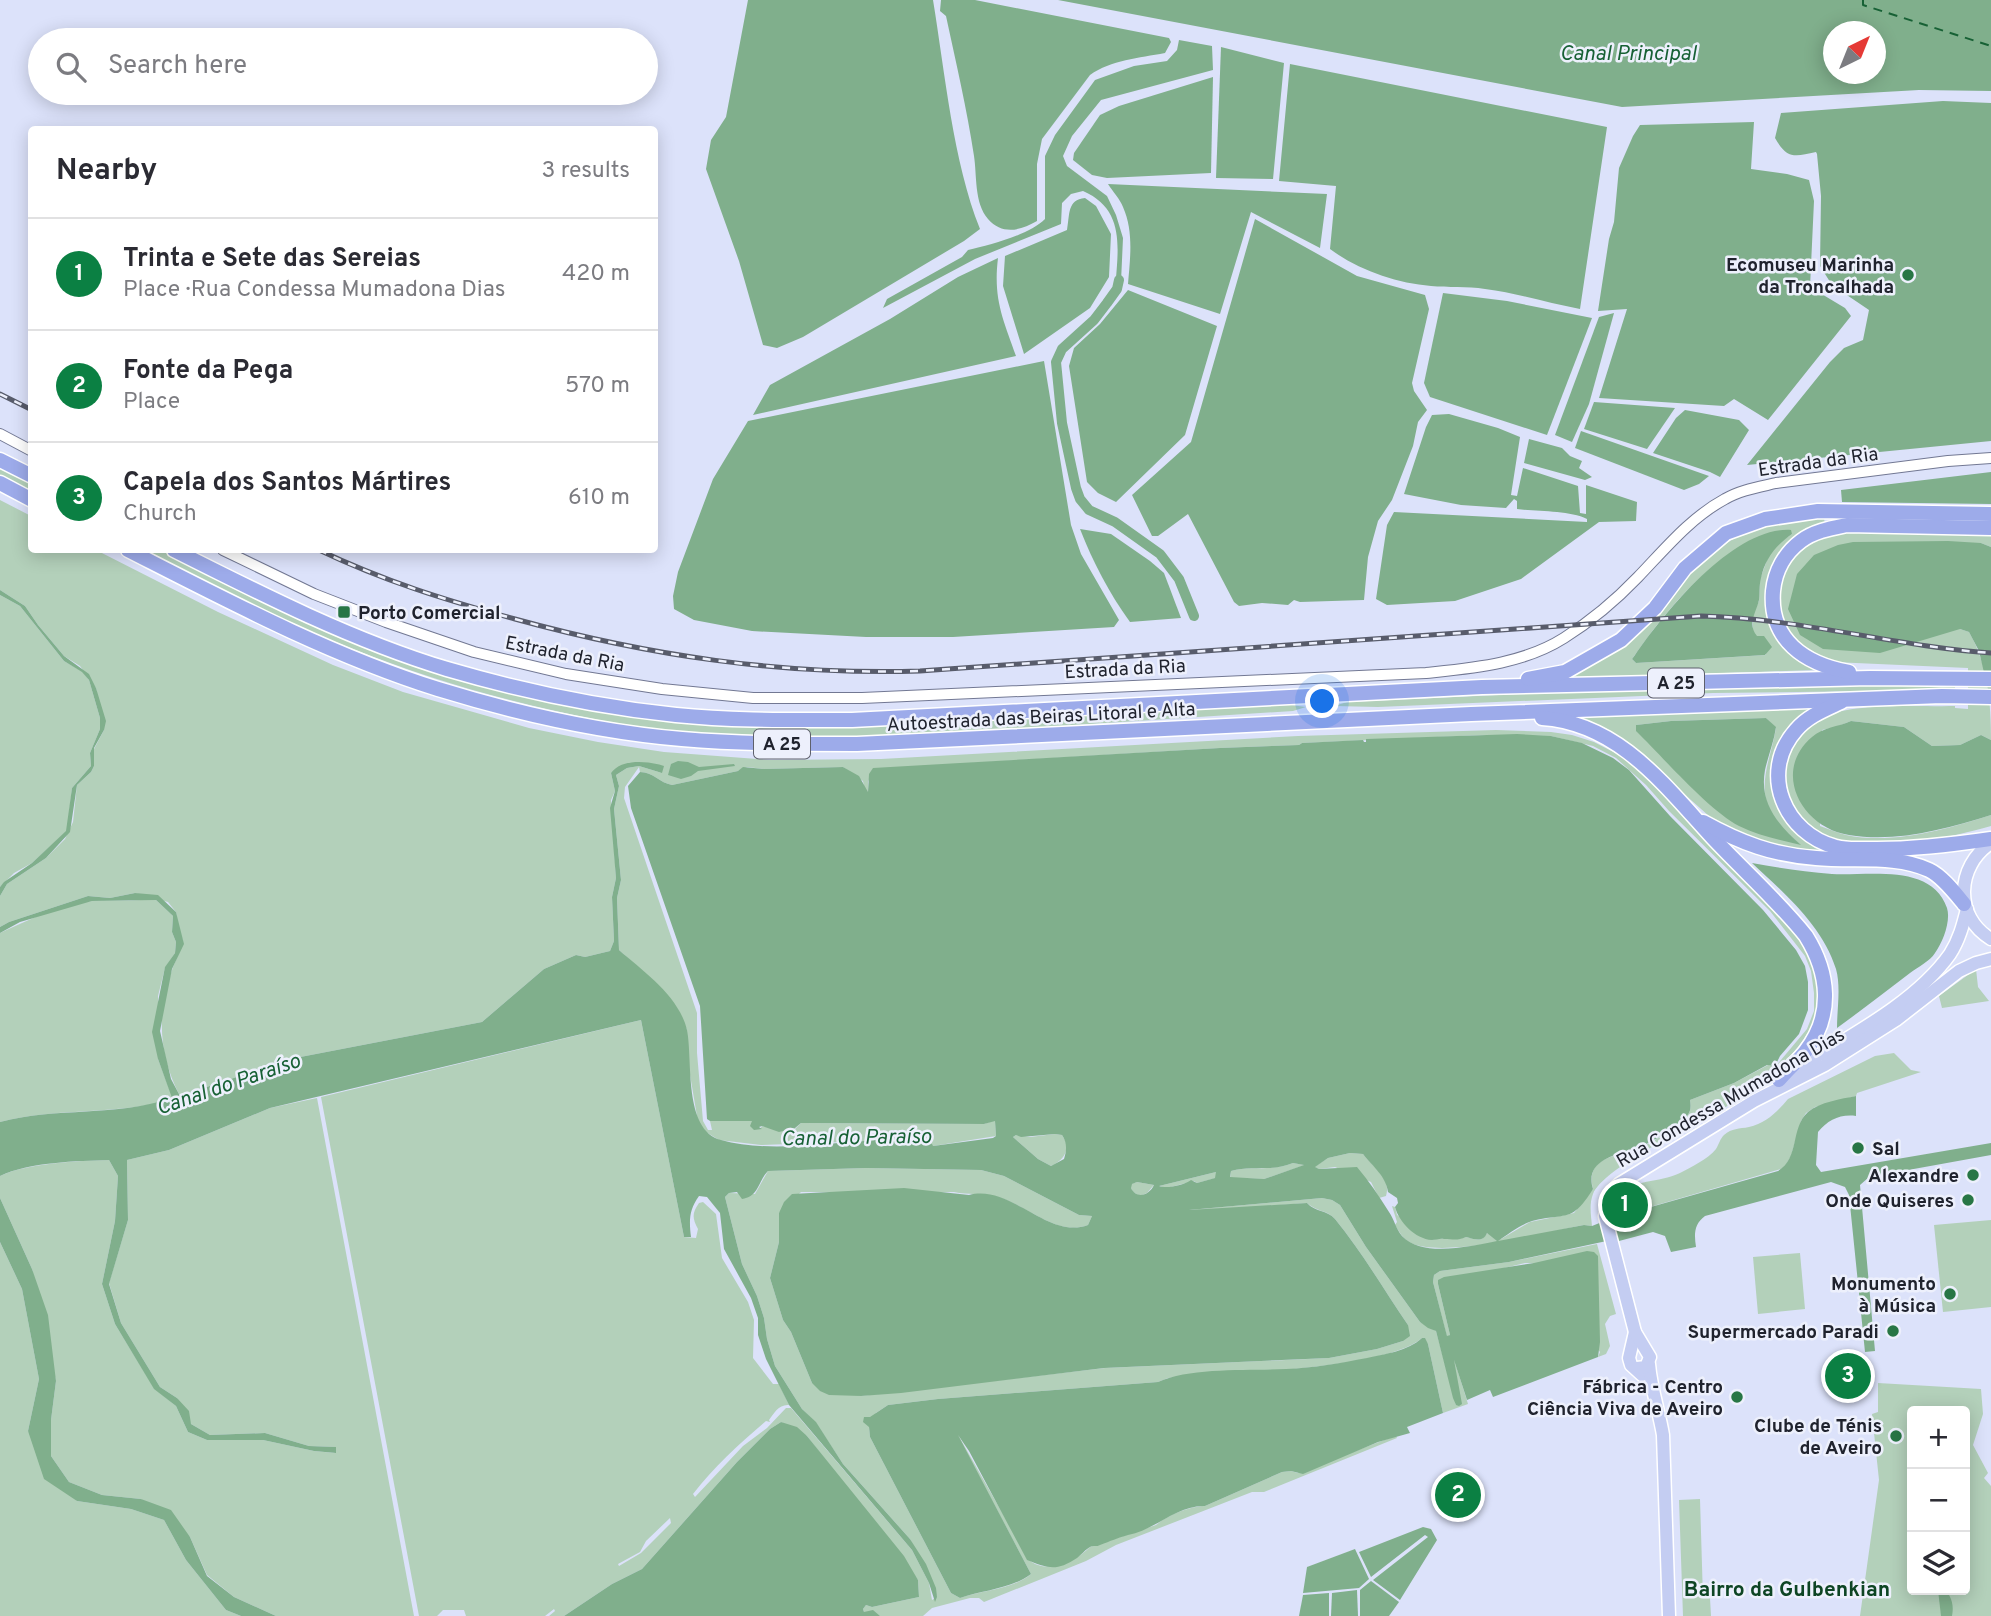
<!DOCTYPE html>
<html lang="en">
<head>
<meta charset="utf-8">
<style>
  body { margin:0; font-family:Overpass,sans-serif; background:#f7f7f7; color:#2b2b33 }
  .controls { position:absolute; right:21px; bottom:21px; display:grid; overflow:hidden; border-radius:7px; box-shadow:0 4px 18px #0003 }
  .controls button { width:63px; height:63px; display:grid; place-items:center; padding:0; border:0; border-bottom:2px solid #e1e1e2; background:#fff; color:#2b2b33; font:35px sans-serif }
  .compass { position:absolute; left:1823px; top:21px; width:63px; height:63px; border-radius:50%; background:#fff; box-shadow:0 4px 18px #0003; rotate:43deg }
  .you { position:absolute; left:1323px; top:702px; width:24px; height:24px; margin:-18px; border:5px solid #fff; border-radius:50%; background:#1a73e8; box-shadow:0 0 0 10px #1a73e833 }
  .badge { display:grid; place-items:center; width:46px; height:46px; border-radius:50%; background:#0b8043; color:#fff; font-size:23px; font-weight:700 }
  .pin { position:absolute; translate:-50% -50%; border:4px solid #fff; box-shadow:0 2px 7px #0006 }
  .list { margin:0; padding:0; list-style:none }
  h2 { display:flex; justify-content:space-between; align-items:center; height:91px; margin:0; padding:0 28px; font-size:30px }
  h2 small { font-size:23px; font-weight:400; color:#7c7c81 }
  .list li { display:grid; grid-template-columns:46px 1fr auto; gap:21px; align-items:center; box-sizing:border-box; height:112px; padding:0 28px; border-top:2px solid #e1e1e2 }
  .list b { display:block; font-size:26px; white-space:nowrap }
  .list p { margin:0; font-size:23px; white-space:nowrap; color:#7c7c81 }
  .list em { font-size:23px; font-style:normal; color:#7c7c81 }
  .icon { flex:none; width:38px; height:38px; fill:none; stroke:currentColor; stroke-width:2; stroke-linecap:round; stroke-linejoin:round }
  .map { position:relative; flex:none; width:1991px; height:1616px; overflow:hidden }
  .search { position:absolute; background:#fff; box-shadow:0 4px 18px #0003; left:28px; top:28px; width:630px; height:77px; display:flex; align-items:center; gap:18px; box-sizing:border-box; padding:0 24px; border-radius:38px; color:#7c7c81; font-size:26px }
  .panel { position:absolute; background:#fff; box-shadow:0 4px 18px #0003; left:28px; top:126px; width:630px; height:427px; border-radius:7px }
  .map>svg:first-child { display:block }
</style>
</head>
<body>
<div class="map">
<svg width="1991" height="1616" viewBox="0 0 1991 1616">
  <rect width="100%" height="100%" fill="#dce2fa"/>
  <g fill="#b3d0ba" fill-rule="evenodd">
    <polygon points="0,465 31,482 31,492 0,475"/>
    <path d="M0,500l31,16 1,34h64l122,62 115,53 70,27 126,36 69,14 66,10 105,8 112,-1 417,-23 198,-6 55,2 21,3 22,7 33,17c39,38 77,79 115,119 22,23 52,46 67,75 38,74 -37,123 -89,158l-4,-5 -9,5 2,5c-26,15 -105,52 -116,78 -4,10 -2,21 -1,32l-8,-1c-38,7 -143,35 -175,17 -6,-4 -10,-10 -14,-17l2,-3 -5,-16 3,1 2,8 35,25c12,-3 22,1 34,-3 9,2 16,6 21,-4l14,6 29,-17 44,-9 19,-24c-7,-28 15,-32 36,-37 16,-4 47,-24 58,-36 4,-5 4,-10 3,-16l44,-17 34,-18 8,1 31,-37 7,-18v-18l-3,-22 -6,-15 -35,-45 -101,-100 -23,-26 -30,-27 -23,-12 -42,-10 -69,-1 -180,8 -3,2 -79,3 -347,21 -5,13v10l-3,-1 -2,-10 -20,-14 -79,2 -17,-2 -9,4 -66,14c-12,-2 -19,-13 -32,-13l-1,-5 -14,20 -1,11 73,215v40l6,68 5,9h4l-2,-9h42l8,8 2,-3 25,6 6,-1 8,-8 183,1 11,-4 1,16 -63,10 -38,-9 -24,4 -110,4 -42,-5 -13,-8 -8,-10 -10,-59 -1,-33 -10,-22 -17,-21 -41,-37 -2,-52 4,-18 -7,-71 5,-23 -3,-11 11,-7 12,-2 23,7 -23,-11 -28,11 4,18 -4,9 5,78 -4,19 2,44 -4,10 -25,6 -9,-2 -32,14 -62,53 -192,37 -110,37c-21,-40 -24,-82 -8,-126 4,-11 9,-19 11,-30l-4,-6 -3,-22 -8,-10 -33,-9 -25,5 -22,-2 -79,26 -9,5v-31l7,-12 39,-26 19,-19 8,-17 4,-37 14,-13 3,-6v-17l10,-19 -8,-42 -16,-22 -16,-10 -26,-31 -13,-19 -25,-16z"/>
    <path d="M1824,518l1,6 -25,12 -31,76 48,58 -253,8c19,-8 40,-17 56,-31 42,-39 73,-89 126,-115 23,-11 52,-13 78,-14zM1778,531l14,3 -12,8 -11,13 -9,24 -1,22 -6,12v18l13,24 -130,8 -4,-4c38,-54 82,-108 146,-128z"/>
    <path d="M1843,531l148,3v13l-10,-4 -21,86 9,3c19,33 22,70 22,108l-10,-5 -21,10 -28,1 -28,-19 -53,-6 -15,6 -14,3 -2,96c9,3 18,7 26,9 47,10 101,-6 145,-20v11c-44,12 -69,17 -115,17 -12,0 -25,0 -37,-2 -45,-11 -72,-65 -40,-103 7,-8 14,-16 24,-21 32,-15 96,-10 132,-11v2l13,1v-41l-135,-6c-18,-6 -35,-14 -45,-30 -19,-28 -9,-70 19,-88 10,-7 24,-9 36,-13z"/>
    <path d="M143,550h20l177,84 268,77 353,10 330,-16 15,2 -13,4c-99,6 -198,13 -297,19 -130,8 -263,14 -392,-9 -86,-16 -170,-40 -251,-72 -72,-28 -141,-65 -210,-99z"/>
    <polygon points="0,595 20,606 64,661 83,672 89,680 100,718 100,729 90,753 91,766 72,788 67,831 32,863 14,873 0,887"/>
    <polygon points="1836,684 1955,685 1955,690 1713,693 1378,707 1334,706 1347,702 1611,690"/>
    <path d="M1815,707l-13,10 -26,78 54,55h-6v3l-43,-4 -62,-24 -93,-83 -29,-16 -35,-10zM1766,718l10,10c-5,31 -21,59 -3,89 7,11 19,19 27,28l-164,-120 35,-4z"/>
    <path d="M141,900h15l17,16 -1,16 4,10 -1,11 -10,15 -7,28v63l15,40c-57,17 -117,8 -173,23v-189c29,-13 60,-29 92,-32 17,-1 33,0 49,-1z"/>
    <polygon points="1976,969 1978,987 1989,1001 1942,1008 1939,996"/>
    <path d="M641,1020l43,217 12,1 2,-9c-6,-11 -6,-16 1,-26l4,-1 13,12 6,44 26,44 6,18 -1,38 20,26h6l10,21c-10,-1 -15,8 -20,15l1,2 -4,-1c-26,22 -52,46 -73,73l2,3 48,-51 24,-18 19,-20h5l121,142 17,33 3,17 5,-3 -27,-58 -67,-75 -27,-41 -14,-14 -27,-43 -8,-27 -3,-21 -7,-22 -15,-32 -17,-67 4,-4 26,1 13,-23 98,-3 115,2 23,6 75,39 13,1 -4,9c-32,12 -60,-20 -91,-28 -15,-4 -29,-2 -43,-5h-153l-22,21v29l-9,36 13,42 8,12 21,51 49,13 244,-28 224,-10 48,-9 26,-8 5,-16c-24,-35 -46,-73 -73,-106 -8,-9 -20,-8 -28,-16l-117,9 -2,-2 134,-12 10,2 8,5 26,42 54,75 16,9 20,74 -3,-44 1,-2 14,45 -25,9 -15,-69 -6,-6c-36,32 -201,35 -254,40l-10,4 -220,17 -50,6 -12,8 -7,14 1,10 81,156 9,5c22,-8 52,-8 71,-24l-87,-164 85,150c18,15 46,2 61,-13l66,-22c12,-10 34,-19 49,-19l77,-34 9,-1 7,2c33,-11 64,-26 98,-37l1,2 -133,54h-12l-136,53 -30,16 -102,41 -5,-4h-9l-38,10 -9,8h-43l-16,-4 -1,-3 3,-4 6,2 47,-10 -1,-17 -111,-144 -26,-14 -11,7 -33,33 -95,107 -30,15 -48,32h-15l6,-5 -1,-2 -9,7h-79l-2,-6h-21l-6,6h-18l-98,-519zM670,1518l1,5 -30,30 -22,13 -1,-2 22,-12 6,-11z"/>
    <path d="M1894,1053l17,17 10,2 -64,21 -1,3 -41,11 -9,6 -5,8 -10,35 -7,12 -172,50c0,-7 0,-15 5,-20 17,-21 41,-14 63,-25 11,-6 28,-14 36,-24 3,-5 4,-10 8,-14 8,-7 15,-6 25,-8 17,-4 28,-15 39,-28l87,-43z"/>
    <path d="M317,1098l97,518h-138l-42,-19 -27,-22 -17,-38 -49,-38 -39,-4 -33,-13 -18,-26v-36l5,-39 -24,-112 -32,-71v-22c27,-13 78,-15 109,-16l9,16 -3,45 -13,63 13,40 39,64 22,18 12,26 19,8h56l51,11 21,2v-6l-26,-1 -44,-13 -55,2 -19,-11 -14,-26 -17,-11 -39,-64 -12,-40 19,-63 -1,-60 42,-10 101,-42z"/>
    <path d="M1055,1134l7,1c10,14 2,25 -11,31l-13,-7 -25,-22 3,-2 14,2z"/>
    <path d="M1350,1153l13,1c10,13 29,25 23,42l-7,2 -8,-16 -36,-15 -16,2 -5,-2 14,-9z"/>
    <path d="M1293,1163l12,2 -41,14 -34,-1 1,-7c21,-6 40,1 62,-8z"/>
    <polygon points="1216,1172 1216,1178 1197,1183 1194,1181 1167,1188 1159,1186"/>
    <path d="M1137,1182l17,3 -7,8 -7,3c-6,-3 -10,-5 -9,-12z"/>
    <polygon points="1991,1220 1991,1307 1943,1312 1934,1225"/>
    <polygon points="0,1242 22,1289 39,1379 28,1431 77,1501 131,1509 164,1520 186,1560 226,1610 241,1616 0,1616"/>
    <polygon points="1597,1244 1616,1314 1610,1316 1605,1324 1610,1346 1606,1354 1598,1357 1600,1352 1533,1263 1525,1263 1438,1284 1450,1335 1447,1337 1433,1282 1434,1275 1440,1271 1509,1262"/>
    <polygon points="1800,1253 1805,1309 1758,1314 1753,1257"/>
    <path d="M1878,1383l103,6 2,25 -10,31 15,28 -4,5 7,8v130h-131l19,-136 -7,-66 6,-2zM1912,1411h53v179h-53z"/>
    <polygon points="1700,1499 1703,1598 1710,1598 1711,1616 1683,1616 1679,1500"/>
  </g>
  <g fill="#80af8c" fill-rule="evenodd">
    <path d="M748,0h185c12,73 20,161 47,229l-16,12 -161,96 -26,11 -14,-3 -24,-84 -33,-92 5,-29 15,-23z"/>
    <path d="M941,0h34l194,38 2,4 -6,11c-26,5 -54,7 -75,22l-48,64 -5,25v57c-17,10 -35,14 -49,-2 -14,-16 -11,-44 -14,-63 -7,-47 -18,-93 -28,-140l-6,-5z"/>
    <path d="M1058,0h933v91l-72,-1 -297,17zM1834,32h42v42h-42z"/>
    <path d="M1179,40l33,6 1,24 -112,30 -29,36 -9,20 4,10 40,30 9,19 7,23 -2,44 -5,-4c3,-36 6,-70 -33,-87l-12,3 -9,9 -1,21 -86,35 -92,49 4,-9 75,-42 6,-7c22,-5 61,-15 77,-31v-63l10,-21 40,-55 39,-14 33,-5 10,-11z"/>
    <polygon points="1221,47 1284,63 1273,179 1216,178"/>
    <path d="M1290,64l317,63 -27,182c-32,-6 -63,-16 -95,-20 -18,-3 -37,-1 -54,-3 -35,-3 -73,-16 -101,-37l6,-63 -57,-5z"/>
    <polygon points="1213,77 1211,173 1107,178 1092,175 1073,160 1074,153 1100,115 1119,106"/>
    <path d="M1943,101l48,2v338l-244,24 83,-103 14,-14 19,-8 6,-30 -37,-25 -12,-19 1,-70 -4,-42 -1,-2c-22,5 -29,7 -41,-14l6,-25z"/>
    <polygon points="1754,122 1751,169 1787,174 1809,180 1814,201 1810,287 1845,308 1851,316 1768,420 1734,399 1724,406 1599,398 1627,309 1598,311 1609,239 1614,222 1619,168 1633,136 1640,125"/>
    <path d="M1108,184l219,10 -7,54 -69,-36 -31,102 -92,-30c2,-25 6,-52 -5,-77 -3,-8 -10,-15 -15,-23z"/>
    <path d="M1085,198l11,8 15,28 -2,43 -19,31 -66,46 -21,-68 2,-30 62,-26c3,-16 0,-30 18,-32z"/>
    <polygon points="1255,219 1357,276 1425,295 1429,309 1412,383 1414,391 1427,410 1418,422 1413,446 1392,500 1378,521 1368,557 1364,600 1300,602 1294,600 1288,605 1262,603 1239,606 1234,602 1188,514 1158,536 1152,536 1132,495 1191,442"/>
    <path d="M998,258c-5,41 5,61 18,98l-263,59 17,-30 120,-66 68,-42z"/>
    <polygon points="1128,290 1217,326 1185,435 1116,502 1098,493 1087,482 1069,366 1074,348 1100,324"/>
    <polygon points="1443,293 1507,301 1592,318 1547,435 1430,397 1424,383"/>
    <polygon points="1614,313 1589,404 1572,442 1555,435 1599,317"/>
    <polygon points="1044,361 1071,525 1081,554 1119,620 1114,627 953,637 866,637 752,631 694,620 674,609 673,596 678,572 713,479 748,421"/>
    <polygon points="1594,402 1675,408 1647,449 1584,429"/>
    <polygon points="1685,410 1739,420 1749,430 1720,477 1710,472 1653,453 1676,418"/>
    <path d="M1449,414l49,14 22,9 -9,58 6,1 6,-28 55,18 2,27 6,1v-29l51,17 -1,19 -37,1 -78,57 -66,22 -68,4 -11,-6 11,-74 7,-13 193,10v-3c-18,-9 -49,-7 -70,-10v-8l-3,-2 -8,9 -45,-3 -57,-11 22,-67 6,-12z"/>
    <polygon points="1581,431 1709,476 1699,484 1684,490 1575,448"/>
    <polygon points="1529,439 1562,448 1570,456 1582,461 1579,468 1592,477 1585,480 1524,463"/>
    <polygon points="1991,472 1991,504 1842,502 1841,490"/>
    <path d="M1080,529l31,5 39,27 14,12 17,45 -51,4c-21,-29 -37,-60 -50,-93z"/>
    <path d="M1791,530l1,4c-16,11 -27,25 -31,44 -2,7 -1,15 -2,22 -3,13 -12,24 -2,36h7l8,11 -7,8 -129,8 -4,-4 3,-4c29,-42 99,-129 156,-125z"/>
    <polygon points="1948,541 1981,543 1991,547 1991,703 1979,651 1969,632 1960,629 1880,653 1823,649 1800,635 1788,609 1797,574 1814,555 1838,545 1853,542"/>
    <polygon points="0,590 25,606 38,625 64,656 89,674 96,688 106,721 104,730 94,748 94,766 91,772 77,785 70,832 46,858 7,884 0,896 0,887 4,882 32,863 66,831 72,788 91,766 90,753 100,729 100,718 89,680 82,672 64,661 20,606 0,595"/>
    <path d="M1766,718l10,9c-2,15 -8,29 -11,43 -6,33 13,55 36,75 -21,-5 -42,-9 -62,-19 -32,-17 -76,-69 -103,-95v-6l35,-4z"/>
    <path d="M1851,721l53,6 28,19 28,-1 21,-10 10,5v75c-45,14 -95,28 -142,20 -47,-7 -78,-63 -37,-98 11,-10 26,-10 39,-16z"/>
    <path d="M1517,734l34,2 31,7 31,15 16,12 41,46 93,94 33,40 9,16 3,16v28l-9,24 -19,22 -5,10 -8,-1 -33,18 -44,17c1,6 1,11 -3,16 -11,12 -42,31 -58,35 -19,5 -44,12 -36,38 -22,35 -26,23 -61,32 -12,4 -24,13 -34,20l86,-16 8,1 20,-8 166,-47c22,-13 12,-43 30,-59 12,-10 33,-13 48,-16v20c-16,-2 -28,4 -38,16l-2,33 5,7 170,-29v12l-116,21 -7,2 -8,7 15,166 -10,1 -16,-157 -4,-8 -14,-5 -126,34c-11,8 -11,18 -9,31l-25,5 -6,-16 -12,-4 -34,9 -3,-2 -107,23 -69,9 -6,4 -1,7 14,54 3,-1 -12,-51v-4l6,-3 90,-14 53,-12 7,1 4,4 2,86 -2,15 -105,40 -3,-7 -23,10 -13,-40 8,44 -3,2 -3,-1 -3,-7 -17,-67 -8,-3 -8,-6 -54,-75 -26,-42 -8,-5 -10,-2 -133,12 118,-7c8,9 20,7 28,16 27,33 49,71 73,106l2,11 -7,5 -26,8 -48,9 -225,10 -203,25 -40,3 -32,-1 -9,-4 -8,-8 -21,-51 -8,-12 -13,-42 9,-36v-29l5,-11 8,-8 112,-6 65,7c43,-11 78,45 119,30l4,-9 -13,-1 -75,-39 -23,-6 -115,-2 -98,3c-10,10 -9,26 -26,28l-5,-7 -8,1 -4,4 17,67 15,32 7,22 3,21 8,27 27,43 14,13 27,42 67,75 16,25 10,24 1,9 -2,5 -6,-19 -17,-33 -123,-145 -23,-46 -8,-24v-17l-7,-20 -27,-49 -4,-36 -13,-16 -8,-1c-10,14 -10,24 -8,41h-7l-43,-217 -371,88 -101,42 -42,10 1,60 -19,64 12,39 39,64 17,11 12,13 2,13 19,11 55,-2 44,13 27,1v6l-22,-2 -51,-11h-56l-19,-8 -12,-26 -22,-17 -39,-65 -13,-40 13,-63 3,-45 -9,-16c-32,1 -80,2 -109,16v-54c56,-15 116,-5 172,-24l-14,-39 -6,-27 13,-65 10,-14 1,-11 -4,-10 1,-16 -17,-16 -64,1 -72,21 -20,11v-6l9,-5 79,-26 22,2 25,-5 23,2 18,17 8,32 -12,25 -12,62 11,48 9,17 110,-37 192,-37 62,-53 32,-14 9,2 25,-6 4,-10 -2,-44 4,-19 -6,-70 5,-17 -4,-18c11,-15 38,-12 53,-7l-2,7 -23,-7 -12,2 -11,7 3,11 -5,23 7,71 -4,18 2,52c25,22 60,46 68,80 6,30 -4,100 34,110 42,12 99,4 143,1 11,0 21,-3 32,-4 12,-1 25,4 36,7l1,2 60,-8 3,-2 -1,-15 -11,3 -183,-1 -13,11 -5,-3 -4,1 -17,-6 -3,1 3,2 -8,1 -4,-4 2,-5h-42l-3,-2 -7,-113 -69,-198 -3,-22 12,-14c13,0 20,11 32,13l66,-14 5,-4 21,2 79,-2 16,9 9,16 1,-18 4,-6 347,-20 79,-3 3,-2 61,-3 1,2h2v-3zM1055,1134l7,1c5,7 5,15 2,24l-13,7 -13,-7 -25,-22 3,-2 5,2zM1350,1153l13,1c10,13 23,22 25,38l9,6 1,5 -3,4c4,15 20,32 37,33 4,0 8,-2 12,-1 9,0 13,2 22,-2 8,2 17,6 21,-4l10,8c-26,5 -75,17 -95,-5 -6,-7 -8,-17 -13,-24 -10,-16 -20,-31 -32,-45l-38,2 -4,-2 13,-9zM1293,1163l11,2 -40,14 -34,-2 1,-6c21,-6 41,1 62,-8zM1216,1172l-1,6 -18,5 -6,-3c-7,5 -24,9 -32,6zM1137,1182l17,3c-5,11 -18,14 -23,3l1,-4z"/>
    <polygon points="678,761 688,762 699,767 734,764 735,766 698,771 691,776 681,779 668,775 671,764"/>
    <path d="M1752,863c27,5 53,9 80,11 37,2 100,-11 115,34 4,13 -4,34 -12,45 -5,8 -17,14 -25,20 -24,18 -48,37 -73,55 0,-19 4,-41 -1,-59 -14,-44 -52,-76 -84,-106z"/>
    <polygon points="0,1198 32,1269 48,1315 56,1381 51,1420 51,1456 69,1482 102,1495 141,1499 171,1510 190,1537 207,1576 234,1597 276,1616 241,1616 226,1610 186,1560 164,1520 131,1509 77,1501 44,1479 28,1431 39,1379 22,1289 0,1242"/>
    <path d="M1422,1338h3l3,6 15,69 -36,14 3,6 -32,9 -75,32 -12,-3 -9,1 -77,34c-28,-1 -50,24 -77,29 -11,3 -17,6 -28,10 -3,2 -7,0 -10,2 -4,2 -9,8 -13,11 -21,14 -29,10 -50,2l-58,-109 -11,-16 73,139c-20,15 -48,16 -71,24l-9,-5 -81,-156 -1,-10 -6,-5 1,-5h6l18,-12 50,-6 220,-17c33,-15 91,-11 128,-13 27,-1 55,-6 81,-11 18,-4 41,-7 55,-20z"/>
    <polygon points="781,1422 797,1427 807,1436 904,1556 918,1580 919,1597 872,1607 866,1605 863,1609 864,1612 873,1610 880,1616 564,1616 612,1584 642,1569 737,1462 770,1429"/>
    <polygon points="1423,1527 1431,1529 1437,1540 1400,1600 1373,1580 1428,1537 1425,1535 1371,1577 1359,1552"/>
    <polygon points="1355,1549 1369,1579 1359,1588 1303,1593 1307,1567"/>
    <polygon points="1371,1581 1399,1602 1389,1616 1360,1616 1360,1590"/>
    <polygon points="1357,1590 1358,1616 1331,1616 1332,1593"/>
    <path d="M1938,1590h7c7,7 9,16 7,26h-11z"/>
    <polygon points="1329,1593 1329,1616 1299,1616 1303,1595"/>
  </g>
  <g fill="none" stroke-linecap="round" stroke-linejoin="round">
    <polyline stroke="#80af8c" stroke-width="10" points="1119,280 1117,289 1107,303 1094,320 1062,349 1056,362 1062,423 1076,488 1080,499 1089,510 1115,522 1160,554 1179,579 1194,616"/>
    <polyline stroke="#176135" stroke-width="2" stroke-dasharray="9 7" stroke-linecap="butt" points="1863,0 1863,5 1991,46"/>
    <defs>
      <g id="minor">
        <polyline points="0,434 32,451"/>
        <path d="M223,550l91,44 72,28 88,30 92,22 96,15 91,9h109l564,-25c47,-5 97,-9 138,-35 27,-17 52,-38 74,-61 27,-28 52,-59 87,-78 15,-9 34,-12 51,-16l172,-22 43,-3"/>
      </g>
      <g id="major">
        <path d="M1991,843c-35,23 -37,74 0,96"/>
        <path d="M1790,1073c52,-33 124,-68 160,-119 9,-14 13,-29 17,-45"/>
        <polyline points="1635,1332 1629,1358 1631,1365 1642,1375"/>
        <path d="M1649,1364c2,25 10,47 14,71l6,181"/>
        <polyline points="1637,1368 1646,1367 1650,1357 1635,1332 1605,1216 1611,1192 1619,1184 1754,1101 1825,1065 1896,1020 1959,971 1976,963 1991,959"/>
      </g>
      <g id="highway">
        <polyline points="0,460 32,476"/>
        <polyline points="0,483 32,500"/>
        <path d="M128,550c100,51 202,105 310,139 78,24 162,43 244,50 58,5 116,5 175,5l614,-30 471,-18 49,1"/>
        <path d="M174,550c87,44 180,91 273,119 75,22 152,38 229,46 58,6 118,5 176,5l630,-33 388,-9 121,1"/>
        <path d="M1849,672c-44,-8 -80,-32 -76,-81 2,-20 12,-38 28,-50 13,-10 31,-13 46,-16l144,3"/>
        <polyline points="1528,679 1565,672 1621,640 1655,608 1685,568 1726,533 1765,519 1818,511 1991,514"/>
        <path d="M1841,702c-17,8 -33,14 -45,28 -38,43 -11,104 40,117 10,3 22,2 32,2 42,1 82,-4 123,-10"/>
        <path d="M1542,718c77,5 123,68 171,120 31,33 65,63 93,98 23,37 28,79 -1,116 -8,10 -18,18 -26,28"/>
        <path d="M1703,822c38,21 70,33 113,36 37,4 79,-4 113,12 13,6 26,23 35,34"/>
      </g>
    </defs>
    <use href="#minor" stroke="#727893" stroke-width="12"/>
    <use href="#major" stroke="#fff" stroke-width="15"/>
    <use href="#highway" stroke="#fff" stroke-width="17"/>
    <use href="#minor" stroke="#fff" stroke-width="10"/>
    <use href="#major" stroke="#c4cdf2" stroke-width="12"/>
    <use href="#highway" stroke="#9dabea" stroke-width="14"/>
    <defs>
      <g id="rail">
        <polyline points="0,394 32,410"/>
        <path d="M319,550c65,31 126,50 196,69 135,37 265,56 405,52l781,-55c98,2 192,30 290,37"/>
      </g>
    </defs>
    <use href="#rail" stroke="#585c6b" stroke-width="5"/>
    <use href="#rail" stroke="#edf0fc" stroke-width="2.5" stroke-dasharray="8" stroke-linecap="butt"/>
  </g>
  <g fill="#287645" stroke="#edf0fc" stroke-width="2.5">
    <circle cx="1908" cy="275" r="7"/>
    <rect x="337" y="605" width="14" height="14" rx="3.5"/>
    <circle cx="1858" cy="1148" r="7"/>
    <circle cx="1973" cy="1175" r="7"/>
    <circle cx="1968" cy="1200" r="7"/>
    <circle cx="1950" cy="1294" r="7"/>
    <circle cx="1893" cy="1331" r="7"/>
    <circle cx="1737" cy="1397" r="7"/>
    <circle cx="1896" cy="1436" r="7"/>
  </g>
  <g text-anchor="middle" stroke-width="5" stroke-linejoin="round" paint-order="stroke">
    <g fill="#edf0fc" stroke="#5e606c" stroke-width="2">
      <rect x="1648" y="668.5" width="56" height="29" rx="5"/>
      <rect x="754" y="729.5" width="56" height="29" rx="5"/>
    </g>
    <g font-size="18" font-weight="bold" fill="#20232e">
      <text x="1676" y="689">A 25</text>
      <text x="782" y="750">A 25</text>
    </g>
    <g font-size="19" font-weight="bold" fill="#20232e" stroke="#edf0fc" text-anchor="end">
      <text x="1894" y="271">Ecomuseu Marinha<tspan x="1894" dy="22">da Troncalhada</tspan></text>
      <text x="358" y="619" text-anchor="start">Porto Comercial</text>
      <text x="1872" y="1155" text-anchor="start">Sal</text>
      <text x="1959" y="1182">Alexandre</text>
      <text x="1954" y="1207">Onde Quiseres</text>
      <text x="1936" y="1290">Monumento<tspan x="1936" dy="22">à Música</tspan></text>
      <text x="1879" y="1338">Supermercado Paradi</text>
      <text x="1723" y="1393">Fábrica - Centro<tspan x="1723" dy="22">Ciência Viva de Aveiro</tspan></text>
      <text x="1882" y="1432">Clube de Ténis<tspan x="1882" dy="22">de Aveiro</tspan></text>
    </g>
    <g font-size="19" fill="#20232e" stroke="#edf0fc">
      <text transform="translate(1818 461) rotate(-8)" y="7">Estrada da Ria</text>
      <text transform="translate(565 653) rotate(11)" y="7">Estrada da Ria</text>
      <text transform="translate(1125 668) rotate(-3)" y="7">Estrada da Ria</text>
      <text transform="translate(1041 716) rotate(-3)" y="7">Autoestrada das Beiras Litoral e Alta</text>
      <text transform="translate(1730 1097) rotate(-30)" y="7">Rua Condessa Mumadona Dias</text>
    </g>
    <g font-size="21" font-style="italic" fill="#176135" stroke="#edf0fc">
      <text x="1628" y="60">Canal Principal</text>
      <text transform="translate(228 1084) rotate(-19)" y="7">Canal do Paraíso</text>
      <text transform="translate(856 1137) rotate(-1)" y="7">Canal do Paraíso</text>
    </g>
    <g font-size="21" font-weight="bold" fill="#0e4524" stroke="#edf0fc">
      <text x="1787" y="1596">Bairro da Gulbenkian</text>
    </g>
  </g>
</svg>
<div class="controls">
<button>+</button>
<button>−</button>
<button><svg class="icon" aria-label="layers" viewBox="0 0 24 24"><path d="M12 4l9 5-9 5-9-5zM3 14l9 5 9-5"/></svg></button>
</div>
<svg class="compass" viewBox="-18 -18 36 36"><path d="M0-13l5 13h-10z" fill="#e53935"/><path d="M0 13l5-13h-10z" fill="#7c7c81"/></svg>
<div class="you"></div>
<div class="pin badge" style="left:1625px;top:1205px">1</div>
<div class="pin badge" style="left:1458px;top:1495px">2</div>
<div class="pin badge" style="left:1848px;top:1376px">3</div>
<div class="search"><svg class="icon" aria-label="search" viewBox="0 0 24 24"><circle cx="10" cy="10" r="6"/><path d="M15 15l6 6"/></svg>Search here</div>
<section class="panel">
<h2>Nearby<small>3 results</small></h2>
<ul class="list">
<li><span class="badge">1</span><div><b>Trinta e Sete das Sereias</b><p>Place · Rua Condessa Mumadona Dias</p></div><em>420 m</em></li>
<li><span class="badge">2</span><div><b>Fonte da Pega</b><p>Place</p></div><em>570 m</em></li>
<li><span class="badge">3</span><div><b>Capela dos Santos Mártires</b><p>Church</p></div><em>610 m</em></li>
</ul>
</section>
</div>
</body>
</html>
